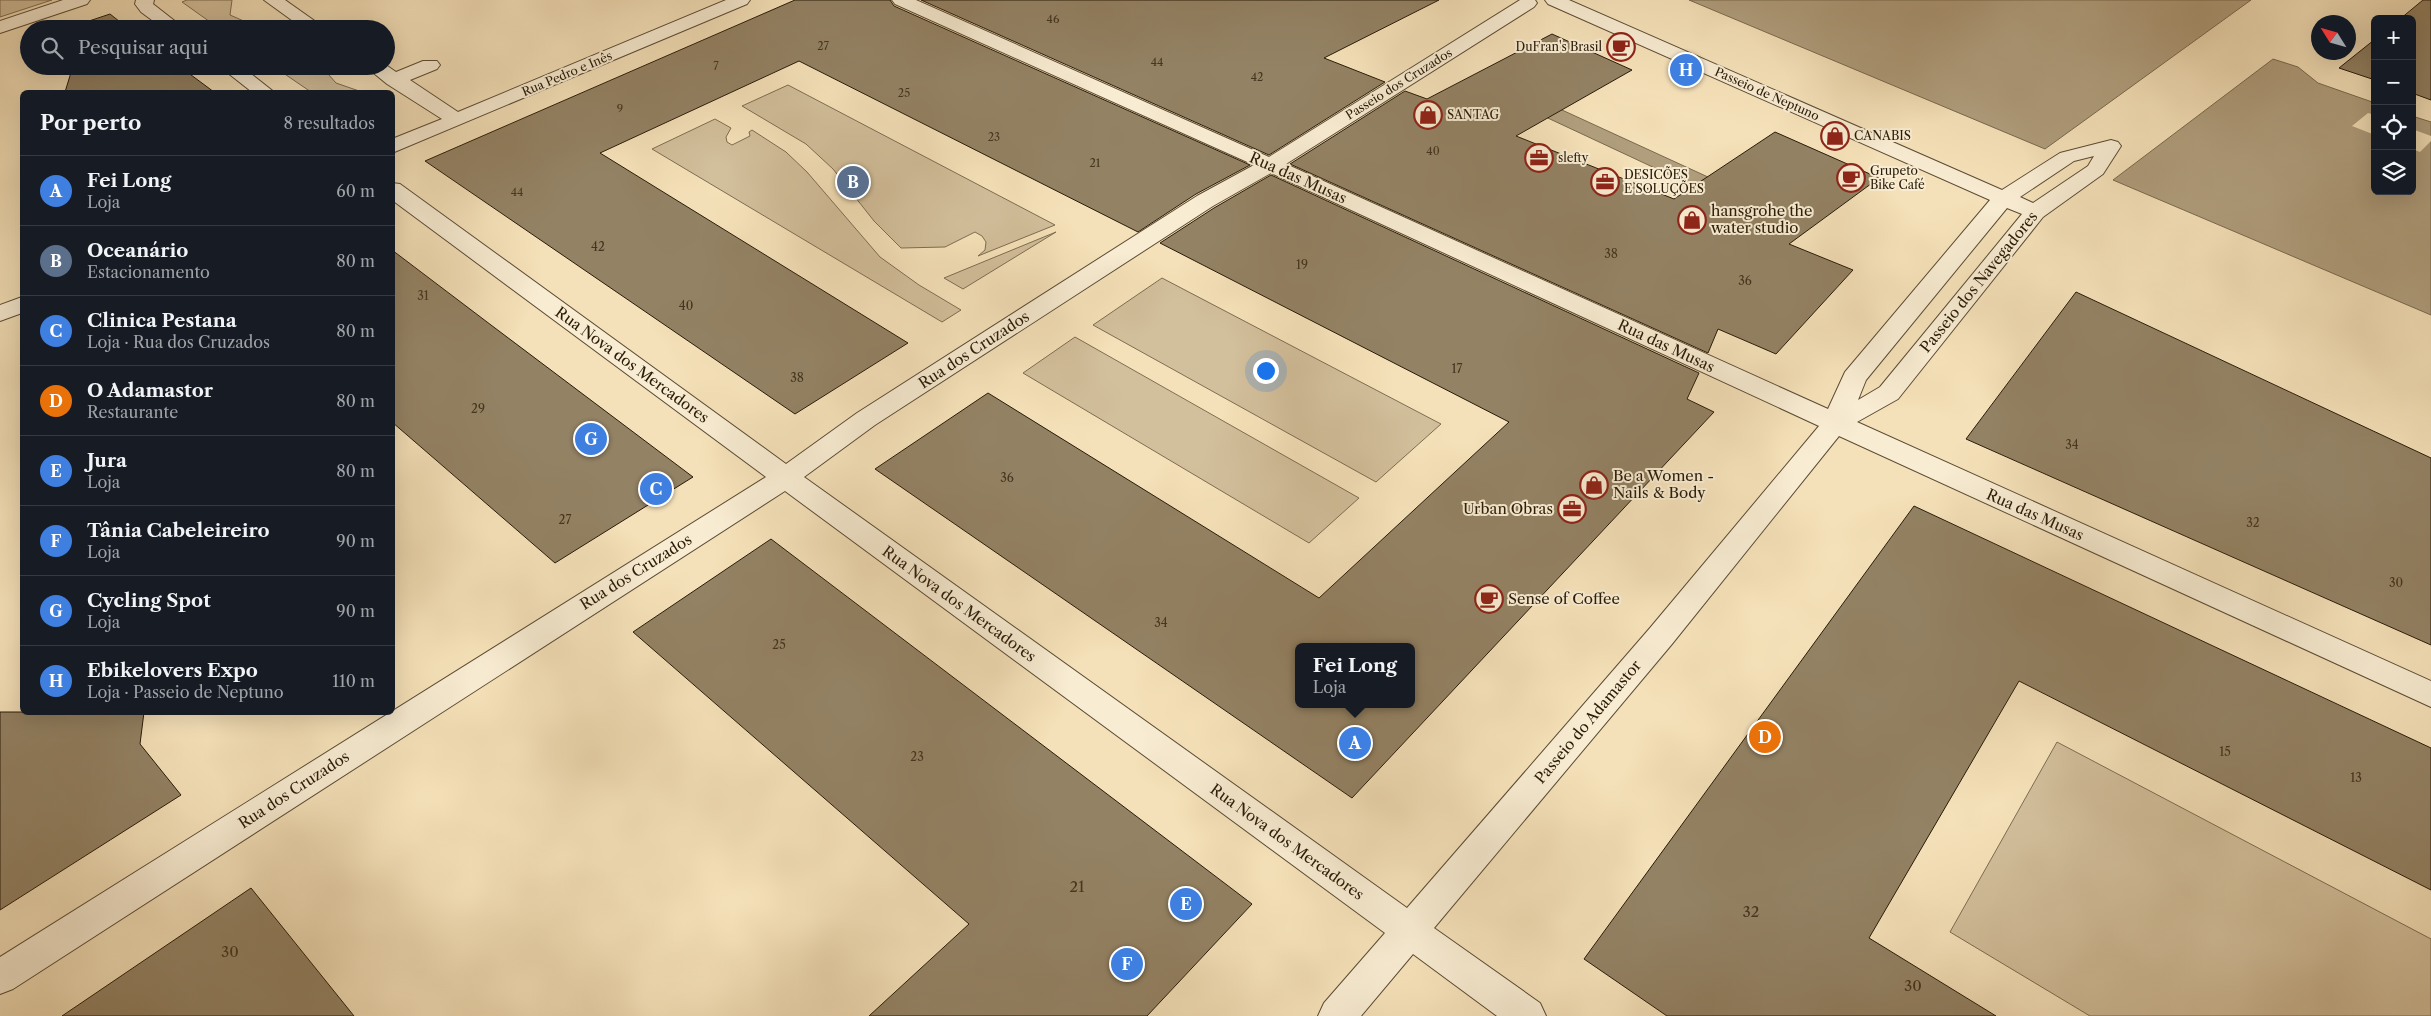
<!DOCTYPE html>
<html lang="pt">
<head>
<meta charset="utf-8">
<style>
  body { margin:0; font-family:"Libre Caslon Text",serif; background:#242831; color:#f1f3f6 }
  .controls { position:absolute; right:15px; top:15px; display:grid; overflow:hidden; border-radius:8px; box-shadow:0 5px 20px #0002 }
  .controls button { width:45px; height:45px; display:grid; place-items:center; padding:0; border:0; border-bottom:1px solid #363941; background:#171b24; color:#f1f3f6; font:25px sans-serif }
  .compass { position:absolute; left:2311px; top:15px; width:45px; height:45px; border-radius:50%; background:#171b24; box-shadow:0 5px 20px #0002; rotate:307deg }
  .you { position:absolute; left:1265px; top:370px; width:18px; height:18px; margin:-12px; border:4px solid #fff; border-radius:50%; background:#1a73e8; box-shadow:0 0 0 8px #1a73e833 }
  .badge { display:grid; place-items:center; width:32px; height:32px; border-radius:50%; background:#c59692; color:#fff; font-size:16px; font-weight:700 }
  .pin { position:absolute; translate:-50% -50%; border:2px solid #fff; box-shadow:0 1px 5px #0006 }
  .popup { position:absolute; left:1295px; top:643px; width:120px; height:65px; box-sizing:border-box; display:grid; place-content:center; border-radius:8px; background:#171b24; filter:drop-shadow(0 1px 4px #0005); font-size:16px; white-space:nowrap; color:#9ea1a6 }
  .popup b { font-size:19px; color:#f1f3f6 }
  .popup::after { content:''; position:absolute; left:50%; top:100%; margin-left:-10px; border:10px solid transparent; border-top-color:#171b24 }
  .list { margin:0; padding:0; list-style:none }
  h2 { display:flex; justify-content:space-between; align-items:center; height:65px; margin:0; padding:0 20px; font-size:21px }
  h2 small { font-size:16px; font-weight:400; color:#9ea1a6 }
  .list li { display:grid; grid-template-columns:32px 1fr auto; gap:15px; align-items:center; box-sizing:border-box; height:70px; padding:0 20px; border-top:1px solid #363941 }
  .list b { display:block; font-size:19px; white-space:nowrap }
  .list p { margin:0; font-size:16px; white-space:nowrap; color:#9ea1a6 }
  .list em { font-size:16px; font-style:normal; color:#9ea1a6 }
  .icon { flex:none; width:28px; height:28px; fill:none; stroke:currentColor; stroke-width:2; stroke-linecap:round; stroke-linejoin:round }
  .map { position:relative; flex:none; width:2431px; height:1016px; overflow:hidden }
  .search { position:absolute; background:#171b24; box-shadow:0 5px 20px #0002; left:20px; top:20px; width:375px; height:55px; display:flex; align-items:center; gap:12px; box-sizing:border-box; padding:0 18px; border-radius:28px; color:#9ea1a6; font-size:19px }
  .panel { position:absolute; background:#171b24; box-shadow:0 5px 20px #0002; left:20px; top:90px; width:375px; height:625px; border-radius:8px }
  .map>svg:first-child { display:block }
</style>
</head>
<body>
<div class="map">
<svg width="2431" height="1016" viewBox="0 0 2431 1016">
  <rect width="100%" height="100%" fill="#f5e1b9"/>
  <filter id="stains"><feTurbulence type="fractalNoise" baseFrequency=".004" numOctaves="4"/><feColorMatrix values="0 0 0 0 .2 0 0 0 0 .09 0 0 0 0 .02 0 0 0 .5 -.17"/></filter>
  <radialGradient id="worn" r=".72"><stop offset=".6" stop-color="#630" stop-opacity="0"/><stop offset="1" stop-color="#630" stop-opacity=".3"/></radialGradient>
  <g fill="#d2bf9b" stroke="#7e6d52">
    <polygon points="0,0 52,0 0,17"/>
    <polygon points="187,0 232,0 230,15 262,29 220,29 182,2"/>
    <polygon points="273,66 321,66 336,83 362,92 311,92"/>
    <polygon points="788,85 1055,225 978,256 985,250 986,242 982,236 975,232 945,247 901,248 874,221 833,169 806,144 742,106"/>
    <polygon points="715,119 731,128 726,137 727,142 732,145 750,136 749,132 752,130 786,152 807,172 880,257 919,285 961,310 942,322 652,149"/>
    <polygon points="1056,232 963,289 944,278"/>
    <polygon points="1162,278 1441,424 1376,482 1093,325"/>
    <polygon points="1075,337 1359,498 1309,543 1023,373"/>
    <polygon points="2057,742 2431,939 2431,1016 2090,1016 1950,932"/>
  </g>
  <g fill="#b09e7d" stroke="#7a6a4e">
    <polygon points="1689,0 2251,0 2045,149"/>
    <polygon points="2273,59 2298,67 2318,83 2375,103 2375,191 2412,191 2412,116 2431,122 2431,315 2113,180"/>
    <polygon points="1488,76 1795,217 1781,227 1475,84"/>
  </g>
  <g fill="#f5e1b9">
    <polygon points="2368,113 2375,115 2375,135 2352,126"/>
    <polygon points="2412,129 2431,136 2431,141 2420,152 2412,149"/>
  </g>
  <g fill="#938264" stroke="#291b08" fill-rule="evenodd">
    <polygon points="795,0 890,0 894,6 1250,165 1196,194 1138,232 799,61 600,153 908,343 795,414 425,161"/>
    <polygon points="921,0 1439,0 1324,58 1385,82 1269,155"/>
    <polygon points="2423,0 2431,0 2431,100 2412,93 2412,19 2400,19"/>
    <polygon points="110,14 129,29 84,29 86,22"/>
    <polygon points="1552,34 1632,70 1516,136 1674,199 1775,132 1879,178 1789,244 1853,270 1776,354 1718,329 1708,353 1290,164 1405,91 1427,99"/>
    <polygon points="2375,39 2375,80 2339,68 2369,44"/>
    <polygon points="73,66 179,66 214,92 65,92"/>
    <path d="M1271,175l428,198 -12,26 27,13 -362,386 -477,-329 113,-76 331,205 190,-176 -349,-179 54,-35zM1299,647h112v57h-112z"/>
    <polygon points="392,250 491,325 693,477 555,563 392,422"/>
    <polygon points="2076,292 2431,458 2431,645 1966,439"/>
    <polygon points="1914,506 2431,748 2431,890 2019,681 1869,938 1996,1016 1667,1016 1584,959"/>
    <polygon points="771,539 1252,904 1147,1016 869,1016 969,924 633,632"/>
    <polygon points="0,712 144,712 140,744 181,795 0,910"/>
    <polygon points="251,888 354,1016 62,1016"/>
  </g>
  <g fill="none" stroke-linecap="round" stroke-linejoin="round">
    <defs>
      <g id="minor">
        <polygon points="63,0 90,0 87,4 0,33 0,21"/>
        <polygon points="136,0 154,0 153,4 185,29 164,29 141,12 135,4"/>
        <polygon points="264,0 285,0 326,29 304,29"/>
        <polygon points="726,0 750,0 747,4 392,153 392,139 442,119 387,84 365,66 386,65 396,72 423,61 437,61 440,65 437,69 410,80 458,112"/>
        <path d="M892,0h24l353,157 251,-157h15l2,3 -3,4 -248,157 542,245 17,-37 145,-172 -442,-196 -3,-4h24l433,190 58,-37 51,-13 7,2 3,4 -18,28 -60,43 -145,182 -41,23 574,259v26l-592,-271 -167,208 -238,284 106,75 6,13h-49l-84,-62 -52,62h-43l6,-13 61,-70 -600,-442 -772,498 -13,5v-37l766,-480 -374,-277v-17l8,1 386,280 71,-51 340,-217 57,-31 -359,-161zM2094,156l-6,10 -55,37 -13,-6 54,-36zM1271,173l548,253 -169,202 -243,280 -603,-431 71,-52 338,-219zM2007,208l15,6 -142,173 -22,13 8,-20z"/>
        <polygon points="219,66 241,66 274,92 252,92"/>
        <polygon points="22,297 22,313 0,321 0,305"/>
      </g>
    </defs>
    <use href="#minor" stroke="#5c4c34" stroke-width="2"/>
    <use href="#minor" fill="#f8ecd2" fill-rule="evenodd"/>
  </g>
  <defs>
    <symbol id="cafe-ring" viewBox="-11 -11 22 22"><circle r="9.5" fill="#f8ecd2" stroke="#8f2418" stroke-width="1.5"/><path d="M-5.5-4.5H6V0H3Q3 3.5 0 3.5H-2.5Q-5.5 3.5-5.5 0ZM3-3.2v2h1.7v-2ZM-6 4.5H4V6H-6Z" fill="#8f2418"/></symbol>
    <symbol id="shop-ring" viewBox="-11 -11 22 22"><circle r="9.5" fill="#f8ecd2" stroke="#8f2418" stroke-width="1.5"/><path d="M-5-2.5h2.3a2.7 3.5 0 0 1 5.4 0H5L5.5 6h-11ZM-1.5-2.5h3a1.5 2.3 0 0 0-3 0Z" fill="#8f2418"/></symbol>
    <symbol id="office-ring" viewBox="-11 -11 22 22"><circle r="9.5" fill="#f8ecd2" stroke="#8f2418" stroke-width="1.5"/><path d="M-6-3h4V-5.5h4V-3h4V5H-6ZM-1-4.5V-3h2v-1.5ZM-6 0V1H6V0Z" fill="#8f2418"/></symbol>
  </defs>
  <g fill-rule="evenodd">
    <use href="#cafe-ring" x="1605" y="31" width="32" height="32"/>
    <use href="#shop-ring" x="1412" y="99" width="32" height="32"/>
    <use href="#shop-ring" x="1819" y="120" width="32" height="32"/>
    <use href="#office-ring" x="1523" y="142" width="32" height="32"/>
    <use href="#cafe-ring" x="1835" y="162" width="32" height="32"/>
    <use href="#office-ring" x="1589" y="166" width="32" height="32"/>
    <use href="#shop-ring" x="1676" y="204" width="32" height="32"/>
    <use href="#shop-ring" x="1578" y="469" width="32" height="32"/>
    <use href="#office-ring" x="1556" y="493" width="32" height="32"/>
    <use href="#cafe-ring" x="1473" y="583" width="32" height="32"/>
  </g>
  <g text-anchor="middle" stroke-width="4" stroke-linejoin="round" paint-order="stroke">
    <g font-size="11" fill="#44351f">
      <text x="1053" y="23">46</text>
      <text x="823" y="50">27</text>
      <text x="1157" y="66">44</text>
      <text x="716" y="70">7</text>
      <text x="1257" y="81">42</text>
      <text x="904" y="97">25</text>
      <text x="620" y="113">9</text>
      <text x="994" y="141">23</text>
      <text x="1433" y="155">40</text>
      <text x="1095" y="167">21</text>
      <text x="517" y="196">44</text>
    </g>
    <g font-size="12" fill="#291b08" stroke="#f8ecd2" text-anchor="start">
      <text x="1602" y="51" text-anchor="end">DuFran's Brasil</text>
      <text x="1447" y="119">SANTAG</text>
      <text x="1854" y="140">CANABIS</text>
      <text x="1558" y="162">slefty</text>
      <text x="1870" y="175">Grupeto<tspan x="1870" dy="14">Bike Café</tspan></text>
      <text x="1624" y="179">DESICÕES<tspan x="1624" dy="14">E SOLUÇÕES</tspan></text>
    </g>
    <g font-size="12" fill="#291b08" stroke="#f8ecd2">
      <text transform="translate(567 74) rotate(-23)" y="4">Rua Pedro e Inês</text>
      <text transform="translate(1399 84) rotate(-32)" y="4">Passeio dos Cruzados</text>
      <text transform="translate(1767 94) rotate(24)" y="4">Passeio de Neptuno</text>
    </g>
    <g font-size="12" fill="#44351f">
      <text x="598" y="251">42</text>
      <text x="1611" y="258">38</text>
      <text x="1302" y="269">19</text>
      <text x="1745" y="285">36</text>
      <text x="423" y="300">31</text>
      <text x="686" y="310">40</text>
      <text x="1457" y="373">17</text>
      <text x="797" y="382">38</text>
      <text x="478" y="413">29</text>
      <text x="2072" y="449">34</text>
      <text x="1007" y="482">36</text>
      <text x="565" y="524">27</text>
      <text x="2253" y="527">32</text>
      <text x="2396" y="587">30</text>
      <text x="1161" y="627">34</text>
      <text x="779" y="649">25</text>
      <text x="2225" y="756">15</text>
      <text x="917" y="761">23</text>
      <text x="2356" y="782">13</text>
    </g>
    <g font-size="15" fill="#291b08" stroke="#f8ecd2">
      <text transform="translate(1298 178) rotate(24)" y="5">Rua das Musas</text>
      <text transform="translate(1979 282) rotate(-51)" y="5">Passeio dos Navegadores</text>
      <text transform="translate(1666 346) rotate(25)" y="5">Rua das Musas</text>
      <text transform="translate(974 350) rotate(-33)" y="5">Rua dos Cruzados</text>
      <text transform="translate(632 365) rotate(36)" y="5">Rua Nova dos Mercadores</text>
      <text transform="translate(2035 515) rotate(24)" y="5">Rua das Musas</text>
      <text transform="translate(636 572) rotate(-32)" y="5">Rua dos Cruzados</text>
      <text transform="translate(959 604) rotate(36)" y="5">Rua Nova dos Mercadores</text>
      <text transform="translate(1588 722) rotate(-50)" y="5">Passeio do Adamastor</text>
      <text transform="translate(294 790) rotate(-33)" y="5">Rua dos Cruzados</text>
      <text transform="translate(1287 842) rotate(36)" y="5">Rua Nova dos Mercadores</text>
    </g>
    <g font-size="15" fill="#291b08" stroke="#f8ecd2" text-anchor="start">
      <text x="1711" y="216">hansgrohe the<tspan x="1711" dy="17">water studio</tspan></text>
      <text x="1613" y="481">Be a Women -<tspan x="1613" dy="17">Nails &amp; Body</tspan></text>
      <text x="1553" y="514" text-anchor="end">Urban Obras</text>
      <text x="1508" y="604">Sense of Coffee</text>
    </g>
    <g font-size="15" fill="#44351f">
      <text x="1077" y="892">21</text>
      <text x="1751" y="917">32</text>
      <text x="230" y="957">30</text>
      <text x="1913" y="991">30</text>
    </g>
  </g>
  <rect width="100%" height="100%" filter="url(#stains)"/>
  <rect width="100%" height="100%" fill="url(#worn)"/>
</svg>
<div class="controls">
<button>+</button>
<button>−</button>
<button><svg class="icon" aria-label="locate" viewBox="0 0 24 24"><circle cx="12" cy="12" r="6"/><path d="M12 2v4M12 18v4M2 12h4M18 12h4"/></svg></button>
<button><svg class="icon" aria-label="layers" viewBox="0 0 24 24"><path d="M12 4l9 5-9 5-9-5zM3 14l9 5 9-5"/></svg></button>
</div>
<svg class="compass" viewBox="-18 -18 36 36"><path d="M0-13l5 13h-10z" fill="#e53935"/><path d="M0 13l5-13h-10z" fill="#9ea1a6"/></svg>
<div class="you"></div>
<div class="pin badge" style="left:1355px;top:743px;background:#3f7fe0">A</div>
<div class="popup"><b>Fei Long</b>Loja</div>
<div class="pin badge" style="left:853px;top:182px;background:#5c6f8a">B</div>
<div class="pin badge" style="left:656px;top:489px;background:#3f7fe0">C</div>
<div class="pin badge" style="left:1765px;top:737px;background:#e8710a">D</div>
<div class="pin badge" style="left:1186px;top:904px;background:#3f7fe0">E</div>
<div class="pin badge" style="left:1127px;top:964px;background:#3f7fe0">F</div>
<div class="pin badge" style="left:591px;top:439px;background:#3f7fe0">G</div>
<div class="pin badge" style="left:1686px;top:70px;background:#3f7fe0">H</div>
<div class="search"><svg class="icon" aria-label="search" viewBox="0 0 24 24"><circle cx="10" cy="10" r="6"/><path d="M15 15l6 6"/></svg>Pesquisar aqui</div>
<section class="panel">
<h2>Por perto<small>8 resultados</small></h2>
<ul class="list">
<li><span class="badge" style="background:#3f7fe0">A</span><div><b>Fei Long</b><p>Loja</p></div><em>60 m</em></li>
<li><span class="badge" style="background:#5c6f8a">B</span><div><b>Oceanário</b><p>Estacionamento</p></div><em>80 m</em></li>
<li><span class="badge" style="background:#3f7fe0">C</span><div><b>Clinica Pestana</b><p>Loja · Rua dos Cruzados</p></div><em>80 m</em></li>
<li><span class="badge" style="background:#e8710a">D</span><div><b>O Adamastor</b><p>Restaurante</p></div><em>80 m</em></li>
<li><span class="badge" style="background:#3f7fe0">E</span><div><b>Jura</b><p>Loja</p></div><em>80 m</em></li>
<li><span class="badge" style="background:#3f7fe0">F</span><div><b>Tânia Cabeleireiro</b><p>Loja</p></div><em>90 m</em></li>
<li><span class="badge" style="background:#3f7fe0">G</span><div><b>Cycling Spot</b><p>Loja</p></div><em>90 m</em></li>
<li><span class="badge" style="background:#3f7fe0">H</span><div><b>Ebikelovers Expo</b><p>Loja · Passeio de Neptuno</p></div><em>110 m</em></li>
</ul>
</section>
</div>
</body>
</html>
